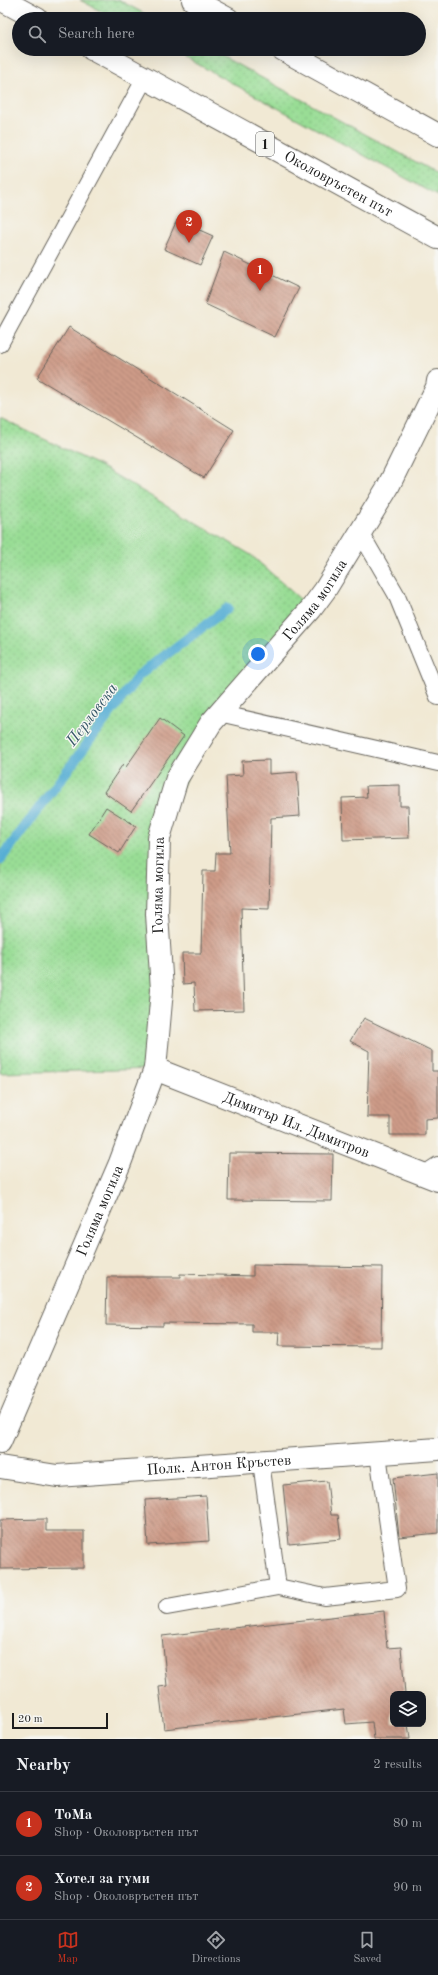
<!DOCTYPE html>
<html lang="en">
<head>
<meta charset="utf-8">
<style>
  body { margin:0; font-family:"Old Standard TT",serif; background:#20242c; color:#f1f3f6 }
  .controls { position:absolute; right:12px; bottom:12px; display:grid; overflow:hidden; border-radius:8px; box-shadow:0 4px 16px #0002 }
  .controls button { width:36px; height:36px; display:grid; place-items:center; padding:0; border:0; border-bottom:1px solid #363941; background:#171b24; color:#f1f3f6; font:20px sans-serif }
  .scale { position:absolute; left:12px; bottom:10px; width:96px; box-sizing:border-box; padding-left:4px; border:2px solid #1c1c1c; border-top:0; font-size:11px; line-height:14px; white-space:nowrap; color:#1c1c1c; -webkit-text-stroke:3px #f6f6f2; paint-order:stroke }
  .you { position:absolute; left:258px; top:654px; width:14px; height:14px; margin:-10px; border:3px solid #fff; border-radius:50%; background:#1a73e8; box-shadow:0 0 0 6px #1a73e833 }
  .badge { display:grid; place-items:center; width:26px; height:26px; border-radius:50%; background:#c8321e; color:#fff; font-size:13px; font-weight:700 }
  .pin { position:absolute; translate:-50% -33px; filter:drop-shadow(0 1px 2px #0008) }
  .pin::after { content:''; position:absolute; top:21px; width:14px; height:12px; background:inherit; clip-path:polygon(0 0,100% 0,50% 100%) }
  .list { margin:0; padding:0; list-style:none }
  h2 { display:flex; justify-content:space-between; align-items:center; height:52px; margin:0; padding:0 16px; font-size:17px }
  h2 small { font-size:13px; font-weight:400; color:#9ea1a6 }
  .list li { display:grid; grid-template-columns:26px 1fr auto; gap:12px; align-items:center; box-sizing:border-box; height:64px; padding:0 16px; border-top:1px solid #363941 }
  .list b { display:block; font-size:15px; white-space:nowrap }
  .list p { margin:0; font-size:13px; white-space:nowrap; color:#9ea1a6 }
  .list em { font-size:13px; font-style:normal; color:#9ea1a6 }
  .icon { flex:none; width:22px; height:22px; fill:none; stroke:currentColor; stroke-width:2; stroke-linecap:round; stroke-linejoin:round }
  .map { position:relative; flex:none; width:438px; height:1739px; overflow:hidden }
  .search { position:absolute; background:#171b24; box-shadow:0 4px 16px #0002; left:12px; right:12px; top:12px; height:44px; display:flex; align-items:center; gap:10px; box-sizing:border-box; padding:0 14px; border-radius:22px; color:#9ea1a6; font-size:15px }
  .sheet { height:180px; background:#171b24 }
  nav { display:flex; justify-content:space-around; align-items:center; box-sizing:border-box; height:56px; border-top:1px solid #363941; background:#171b24; font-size:11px; color:#9ea1a6 }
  nav a { display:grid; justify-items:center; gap:2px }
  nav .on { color:#c8321e }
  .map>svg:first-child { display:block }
</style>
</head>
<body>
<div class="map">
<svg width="438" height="1739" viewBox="0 0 438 1739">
  <defs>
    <pattern id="green-dots" width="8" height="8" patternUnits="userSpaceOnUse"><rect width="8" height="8" fill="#99dd95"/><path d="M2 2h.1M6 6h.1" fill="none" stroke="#83bd80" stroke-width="1.8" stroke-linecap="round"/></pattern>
    <pattern id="building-back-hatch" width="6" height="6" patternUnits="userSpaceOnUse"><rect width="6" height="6" fill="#ce9b88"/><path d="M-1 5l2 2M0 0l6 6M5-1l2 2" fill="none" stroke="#a67e6e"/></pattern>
  </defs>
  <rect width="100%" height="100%" fill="#f6f6f2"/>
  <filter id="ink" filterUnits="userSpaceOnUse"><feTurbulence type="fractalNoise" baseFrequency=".025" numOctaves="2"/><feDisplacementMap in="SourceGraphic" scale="8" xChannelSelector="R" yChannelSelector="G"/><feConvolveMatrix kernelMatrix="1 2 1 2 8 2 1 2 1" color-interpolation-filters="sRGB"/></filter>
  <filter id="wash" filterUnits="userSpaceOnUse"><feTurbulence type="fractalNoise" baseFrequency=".012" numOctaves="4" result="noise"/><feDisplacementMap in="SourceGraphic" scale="16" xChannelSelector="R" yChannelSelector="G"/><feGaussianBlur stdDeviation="0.9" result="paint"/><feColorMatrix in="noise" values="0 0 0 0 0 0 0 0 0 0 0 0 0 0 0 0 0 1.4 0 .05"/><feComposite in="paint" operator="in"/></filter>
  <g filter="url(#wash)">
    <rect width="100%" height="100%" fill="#f1e9d4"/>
    <g fill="url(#green-dots)" stroke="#5a7c58">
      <polygon points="80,0 119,0 154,19 115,19"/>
      <polygon points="170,49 209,49 438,174 438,196"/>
      <polygon points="0,418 98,465 251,555 311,609 211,723 159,838 155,1069 0,1073"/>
    </g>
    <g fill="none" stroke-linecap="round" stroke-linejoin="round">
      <polyline stroke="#57aed4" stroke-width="10" points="0,860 139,675 228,608"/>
    </g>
    <g id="blocks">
      <g fill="url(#building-back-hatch)">
        <polygon points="177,220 213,236 200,265 164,249"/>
        <polygon points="224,252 299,288 275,337 205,304"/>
        <polygon points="69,327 234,430 204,478 37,378"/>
        <polygon points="160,718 184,736 131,811 104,792 123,764 126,767"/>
        <polygon points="269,760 269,774 297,772 300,816 271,818 269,909 241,908 244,1010 195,1011 194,983 183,984 182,953 201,953 203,871 215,871 216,853 230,853 226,776 243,775 242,761"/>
        <polygon points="400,785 400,806 408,806 409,838 343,840 342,798 367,797 366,786"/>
        <polygon points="106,807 136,826 119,853 89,834"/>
        <polygon points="364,1018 432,1051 432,1071 438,1071 438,1118 425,1119 425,1135 390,1135 390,1117 367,1117 369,1051 350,1041"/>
        <polygon points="229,1153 333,1154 332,1201 228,1200"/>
        <polygon points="253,1265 382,1267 381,1347 278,1346 279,1332 252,1332 252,1324 163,1323 163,1326 106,1325 107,1277 180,1277 180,1274 253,1276"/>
        <polygon points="438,1473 438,1533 399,1537 393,1478"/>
        <polygon points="327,1481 331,1515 338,1515 341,1539 289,1544 283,1485"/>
        <polygon points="206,1496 209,1541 148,1545 145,1500"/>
        <polygon points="46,1519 46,1531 84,1531 84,1568 0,1569 0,1520"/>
        <polygon points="384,1611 387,1648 401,1647 405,1694 393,1694 393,1724 408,1724 410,1739 374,1739 372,1722 346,1724 344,1709 164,1729 159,1687 167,1686 162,1636"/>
      </g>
    </g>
  </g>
  <g filter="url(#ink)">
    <use href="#blocks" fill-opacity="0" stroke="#67645c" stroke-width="1"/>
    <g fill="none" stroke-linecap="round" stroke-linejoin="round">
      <defs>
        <g id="lane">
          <polyline points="0,344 145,78"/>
          <polyline points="360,532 396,594 438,697"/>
          <polyline points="219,713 438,763"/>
          <polyline points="424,1174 438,1165"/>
          <polyline points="278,1587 325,1597 397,1589 378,1454"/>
          <polyline points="167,1607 278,1587 261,1462"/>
        </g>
        <g id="street">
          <path id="s1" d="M155,1069l283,111"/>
          <path id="s2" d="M0,1442l120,-279 35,-94 7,-79 -5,-76 2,-76 18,-60 34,-55 100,-114 14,-19 63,-103 49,-100 1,-6"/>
          <path id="s3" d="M0,1467l57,9 381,-27"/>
        </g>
        <g id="highway">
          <polyline points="2,0 37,19"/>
          <polyline points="193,0 228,19"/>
          <path id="s4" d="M92,49l346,189"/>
          <polyline points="282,49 438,135"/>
        </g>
      </defs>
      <use href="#lane" stroke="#67645c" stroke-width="18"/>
      <use href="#street" stroke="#67645c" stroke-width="24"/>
      <use href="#highway" stroke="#67645c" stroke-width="24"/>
      <use href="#lane" stroke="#fff" stroke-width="16"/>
      <use href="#street" stroke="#fff" stroke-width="22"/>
      <use href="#highway" stroke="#fff" stroke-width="22"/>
    </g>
  </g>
  <g text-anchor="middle" stroke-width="3" stroke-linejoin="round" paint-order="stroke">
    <rect fill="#f6f6f2" stroke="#5d5d5c" stroke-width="1" x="256" y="132" width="18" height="24" rx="3"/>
    <g font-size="14" font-weight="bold" fill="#1c1c1c">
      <text x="265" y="149">1</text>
    </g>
    <g font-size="15" fill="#1c1c1c" stroke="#f6f6f2">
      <text dy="5" stroke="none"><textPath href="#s4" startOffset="281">Околовръстен път</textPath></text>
      <text dy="5" stroke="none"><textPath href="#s2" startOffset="924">Голяма могила</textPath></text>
      <text dy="5" stroke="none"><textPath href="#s2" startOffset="588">Голяма могила</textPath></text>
      <text dy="5" stroke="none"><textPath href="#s1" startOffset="152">Димитър Ил. Димитров</textPath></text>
      <text dy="5" stroke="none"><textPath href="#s2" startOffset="252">Голяма могила</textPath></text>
      <text dy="5" stroke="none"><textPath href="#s3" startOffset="220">Полк. Антон Кръстев</textPath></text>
    </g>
    <g font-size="16" font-style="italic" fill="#345666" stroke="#f6f6f2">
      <text transform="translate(91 714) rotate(-53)" y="6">Перловска</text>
    </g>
  </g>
</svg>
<div class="controls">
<button><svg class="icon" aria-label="layers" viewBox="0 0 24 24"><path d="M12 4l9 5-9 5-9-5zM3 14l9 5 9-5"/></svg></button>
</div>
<div class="scale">20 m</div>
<div class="you"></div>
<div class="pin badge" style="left:260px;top:291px">1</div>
<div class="pin badge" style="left:189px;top:243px">2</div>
<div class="search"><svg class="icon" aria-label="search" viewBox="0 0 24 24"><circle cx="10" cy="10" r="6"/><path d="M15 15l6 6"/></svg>Search here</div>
</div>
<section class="sheet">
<h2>Nearby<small>2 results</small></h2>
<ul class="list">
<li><span class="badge">1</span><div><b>ТоМа</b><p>Shop · Околовръстен път</p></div><em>80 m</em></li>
<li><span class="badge">2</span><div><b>Хотел за гуми</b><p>Shop · Околовръстен път</p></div><em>90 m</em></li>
</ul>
</section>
<nav>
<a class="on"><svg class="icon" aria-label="map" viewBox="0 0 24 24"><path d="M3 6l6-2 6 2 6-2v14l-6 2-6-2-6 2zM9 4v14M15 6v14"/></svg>Map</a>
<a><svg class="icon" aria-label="directions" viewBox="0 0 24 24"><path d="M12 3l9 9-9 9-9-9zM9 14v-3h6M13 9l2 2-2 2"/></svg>Directions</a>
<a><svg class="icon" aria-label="saved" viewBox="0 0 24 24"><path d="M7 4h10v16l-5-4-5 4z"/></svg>Saved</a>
</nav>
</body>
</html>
